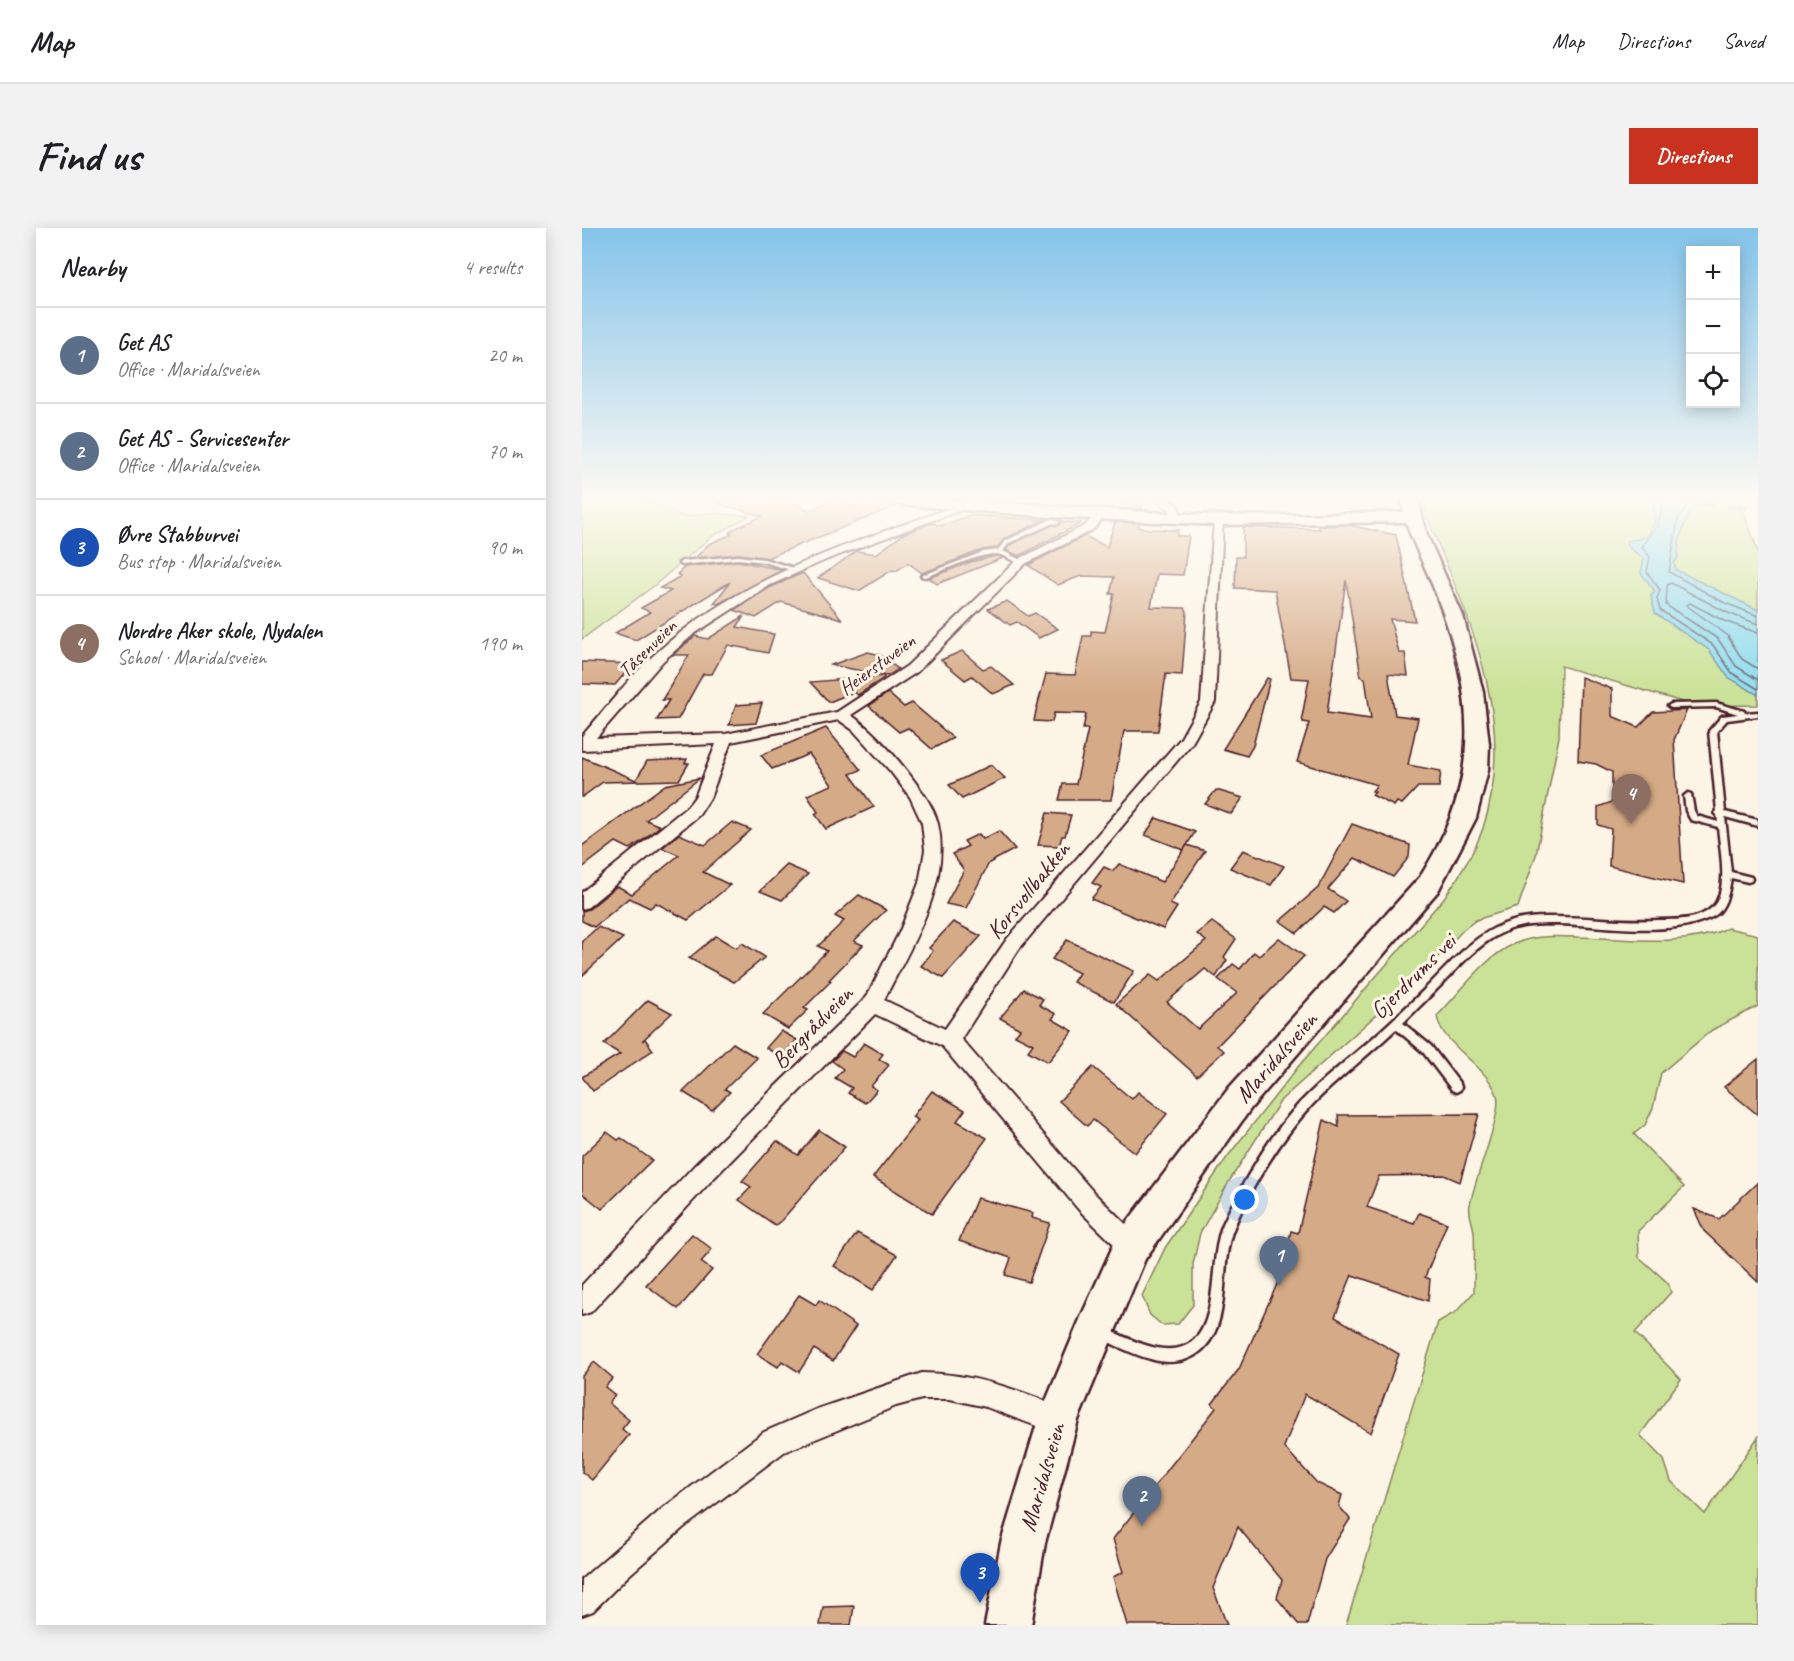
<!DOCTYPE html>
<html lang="en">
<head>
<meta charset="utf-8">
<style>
  body { margin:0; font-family:Caveat,sans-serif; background:#f2f2f2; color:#202124 }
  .controls { position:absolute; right:18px; top:18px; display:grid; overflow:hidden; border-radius:0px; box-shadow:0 3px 15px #0003 }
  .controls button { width:54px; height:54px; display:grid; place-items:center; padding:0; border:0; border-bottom:2px solid #e0e0e0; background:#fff; color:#202124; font:30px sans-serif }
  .you { position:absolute; left:663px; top:972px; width:21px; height:21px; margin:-15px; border:4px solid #fff; border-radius:50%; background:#1a73e8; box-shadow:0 0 0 9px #1a73e833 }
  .badge { display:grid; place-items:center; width:39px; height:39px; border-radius:50%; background:#c8321e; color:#fff; font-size:20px; font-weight:700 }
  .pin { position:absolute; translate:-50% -50px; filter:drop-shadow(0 2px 3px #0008) }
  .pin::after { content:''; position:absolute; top:32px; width:21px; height:18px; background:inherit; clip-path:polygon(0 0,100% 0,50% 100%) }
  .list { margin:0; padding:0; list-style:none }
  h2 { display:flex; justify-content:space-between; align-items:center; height:78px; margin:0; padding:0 24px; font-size:26px }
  h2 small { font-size:20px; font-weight:400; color:#757577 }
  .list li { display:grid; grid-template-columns:39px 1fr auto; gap:18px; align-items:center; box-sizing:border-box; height:96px; padding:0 24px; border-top:2px solid #e0e0e0 }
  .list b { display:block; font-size:22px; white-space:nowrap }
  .list p { margin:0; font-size:20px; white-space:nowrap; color:#757577 }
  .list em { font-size:20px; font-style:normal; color:#757577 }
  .icon { flex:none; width:33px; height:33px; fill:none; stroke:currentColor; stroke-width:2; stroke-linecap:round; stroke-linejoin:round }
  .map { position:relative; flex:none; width:1176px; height:1397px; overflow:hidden; border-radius:0px }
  header { display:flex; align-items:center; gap:36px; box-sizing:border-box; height:84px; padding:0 30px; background:#fff; border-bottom:2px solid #e0e0e0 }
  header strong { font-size:28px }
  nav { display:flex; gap:33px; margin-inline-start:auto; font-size:21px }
  .intro { display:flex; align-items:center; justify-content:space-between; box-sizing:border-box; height:144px; padding:0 36px }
  h1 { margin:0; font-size:42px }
  .button { padding:15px 27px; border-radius:0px; background:#c8321e; color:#fff; font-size:21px; font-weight:700 }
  main { display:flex; gap:36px; padding:0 36px }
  aside { flex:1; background:#fff; border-radius:0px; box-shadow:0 3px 15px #0003 }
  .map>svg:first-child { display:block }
</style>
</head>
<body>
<header>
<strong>Map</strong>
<nav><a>Map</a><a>Directions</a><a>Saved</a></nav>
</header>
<div class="intro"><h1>Find us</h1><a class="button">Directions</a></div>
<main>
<aside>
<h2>Nearby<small>4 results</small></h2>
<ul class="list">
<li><span class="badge" style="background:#5c6f8a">1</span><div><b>Get AS</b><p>Office · Maridalsveien</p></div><em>20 m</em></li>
<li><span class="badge" style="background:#5c6f8a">2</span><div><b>Get AS - Servicesenter</b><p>Office · Maridalsveien</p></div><em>70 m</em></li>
<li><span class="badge" style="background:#1a4fb4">3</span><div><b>Øvre Stabburvei</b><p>Bus stop · Maridalsveien</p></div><em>90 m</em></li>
<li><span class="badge" style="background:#8d6e63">4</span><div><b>Nordre Aker skole, Nydalen</b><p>School · Maridalsveien</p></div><em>190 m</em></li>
</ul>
</aside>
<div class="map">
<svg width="1176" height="1397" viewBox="0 0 1176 1397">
  <rect width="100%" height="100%" fill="#fcf5e5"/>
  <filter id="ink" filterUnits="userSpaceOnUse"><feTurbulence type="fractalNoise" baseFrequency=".0167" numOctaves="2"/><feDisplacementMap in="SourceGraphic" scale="12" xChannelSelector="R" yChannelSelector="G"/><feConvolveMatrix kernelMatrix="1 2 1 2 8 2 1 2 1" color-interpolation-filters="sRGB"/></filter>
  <g filter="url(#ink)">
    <g fill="#cae297" stroke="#8a8061" stroke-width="1.5">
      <polygon points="0,271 56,271 104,289 125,285 167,288 129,309 73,357 0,411"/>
      <path d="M841,271h316l19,53v153l-62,1 -135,-40 -2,71 -23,118 -18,52 -42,13 -13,10 -39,42 -143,128 -51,80 -30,53 -7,31v41l-15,19 -16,1 -12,-10 -8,-19 23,-48 63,-92 70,-89 145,-168c16,-22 31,-45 40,-71 36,-107 -16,-214 -56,-311z"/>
      <path d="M1146,700l30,7v71l-46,24 -51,43 -8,35 -8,17 -11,9 50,53 -46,44 1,26 29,26 3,9 -36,41 46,46 -41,56 24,25 7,21 34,33 53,-77v188h-412l92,-303 18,-10 18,-20c0,-20 1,-40 0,-60 -1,-9 -6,-18 -4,-27 4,-26 33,-91 27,-110 -11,-31 -56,-50 -60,-79 24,-24 46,-58 77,-72 20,-9 43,-8 64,-7 50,1 104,11 150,-9z"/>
    </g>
    <path fill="#8edbee" stroke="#7390a0" stroke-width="1.5" d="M1077,271h41c-13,16 -22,36 -22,59l-4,5 2,7 82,40v85l-30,-18 -19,-27 -54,-37 -4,-17 4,-5 -14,-18 3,-15 -15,-10 -2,-7 20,-4 8,-16 -2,-13z"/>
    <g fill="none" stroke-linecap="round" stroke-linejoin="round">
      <g stroke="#656a79" stroke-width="1.5">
        <polyline points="1081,271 1076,297 1060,319 1068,329 1065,344 1078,362 1075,371 1078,382 1131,417 1150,445 1176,461"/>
        <polyline points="1111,271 1096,291 1087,344 1141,374 1176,388"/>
        <polyline points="1176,396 1146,385 1089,355 1085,357 1084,377 1136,411 1154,438 1176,452"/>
        <polyline points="1176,405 1142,393 1108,375 1104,377 1145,407 1160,431 1176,441"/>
      </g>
      <g stroke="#7390a0" stroke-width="4.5">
        <polyline points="1107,276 1131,277"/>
        <polyline points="1146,279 1163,280"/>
      </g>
    </g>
    <g fill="#d5aa86" stroke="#4a1f2b" stroke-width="1.5" fill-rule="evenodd">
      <polygon points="138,271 204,271 227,282 252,272 274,279 281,273 314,278 185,330 156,326 113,330 127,316 150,306 147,305 150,302 180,288 138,276"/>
      <polygon points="540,271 561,272 560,281 537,280"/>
      <polygon points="388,287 462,292 422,311 415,320 400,322 340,345 326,335 314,343 310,342 277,363 236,350 275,323 294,326 323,305 350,295 359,298"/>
      <polygon points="480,294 499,295 437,328 424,322 428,317 471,297 476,298"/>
      <polygon points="533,294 557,295 556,299 567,301 596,302 595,308 607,308 601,347 575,346 569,379 603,380 605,383 600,447 584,446 576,503 542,503 529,572 477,572 481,556 494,556 506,501 501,501 504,486 472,485 470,494 452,493 454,483 464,446 493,447 501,408 509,408 509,403 523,404 532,366 528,366 532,349 499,348 476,357 446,337 503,308 525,319"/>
      <path d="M766,297l48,10 19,86 -25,-2 9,34h6l3,23 -20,-2 7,41 23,3 -10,47 33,6 -2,16h-21l-16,17 -5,-2 -3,4 -22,-11 3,-3 -3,-1 5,-6 -80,-23 12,-39 -6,-1 -1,-5 7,-38 -18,-1 -16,-88 -40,-2 1,-31h7v-30l77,2 -2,-3zM764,352l15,97 4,1 6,41 -44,-6z"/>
      <polygon points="414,328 421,330 355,356 347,350 389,334"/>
      <polygon points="156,333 200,342 136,376 132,375 148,354 54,412 33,405 68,384 59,380 89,363 78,360 99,348 95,346 103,339"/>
      <polygon points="221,345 260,391 199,374 174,390 152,382 187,360"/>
      <polygon points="425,373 446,388 453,385 476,401 457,410 435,394 428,397 406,381"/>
      <polygon points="162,388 155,399 192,406 186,425 146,417 130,446 121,446 96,491 75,492 87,472 80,472 107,427 91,427 113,408 126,411"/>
      <polygon points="380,423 401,441 409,438 432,457 411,466 390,448 383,452 359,432"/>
      <polygon points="286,424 298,427 316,441 306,448 249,437"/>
      <polygon points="0,434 51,436 33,457 0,456"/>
      <polygon points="302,448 302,450 276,467 272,464 247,474 228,454"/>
      <polygon points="999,449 1030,461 1030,488 1056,499 1071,484 1105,482 1092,512 1101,656 1027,638 1029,601 1016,597 1016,579 1030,574 1030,544 1014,536 996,533"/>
      <polygon points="685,450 688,451 671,518 665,528 641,521"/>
      <polygon points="306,465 322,479 330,475 371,510 350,521 326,500 317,504 287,478"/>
      <polygon points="180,475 174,495 147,497 154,477"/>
      <polygon points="244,500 279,542 268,546 292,579 244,601 233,586 236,584 225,567 250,557 227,526 190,541 179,527"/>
      <polygon points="0,529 54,552 65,533 105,531 103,535 107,535 97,552 21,554 0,569"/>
      <polygon points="409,537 423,550 380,571 367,557"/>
      <polygon points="118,550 64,592 78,598 61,612 48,621 34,614 0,640 0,618 83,557"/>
      <polygon points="634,562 661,570 649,586 623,576"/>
      <polygon points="465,585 489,587 483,608 480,608 477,618 456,617"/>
      <polygon points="574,590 613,604 602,622 563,607"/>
      <polygon points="150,594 169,602 121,644 148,657 106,692 74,675 68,680 47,670 12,699 0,693 0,683 7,681 35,658 50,666 97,627 80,620 97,606 123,617"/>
      <polygon points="770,596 828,617 827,629 811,649 773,630 746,661 764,673 752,685 742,679 715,705 698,693 736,660"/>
      <polygon points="417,603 433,621 407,635 384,680 364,676 382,642 370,626 386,618 382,613 397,606 401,611"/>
      <polygon points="605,617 623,623 588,676 595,679 581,701 509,671 519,659 510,655 522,639 531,643 537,636 580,654"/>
      <polygon points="661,622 702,638 689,657 648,640"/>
      <polygon points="205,637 226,646 200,672 178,663"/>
      <polygon points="277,667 304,682 272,713 281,717 247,752 249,753 222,780 226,782 206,801 181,786 245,723 236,718 262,693 253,688"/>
      <polygon points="371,694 399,708 361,750 339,738 351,723 347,720"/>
      <polygon points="630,694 654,711 642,729 645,732 634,749 623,741 585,774 616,801 655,765 636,751 651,736 658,741 672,724 677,728 697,710 722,728 635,818 642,823 615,848 534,776 568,747 577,753 624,713 615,706"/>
      <polygon points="16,699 41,710 0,748 0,713"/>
      <polygon points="134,708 154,720 160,715 183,729 152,754 107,730"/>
      <polygon points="485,712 552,743 532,774 491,754 497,745 470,731"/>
      <polygon points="442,761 461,771 457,777 474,786 470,791 491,803 466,834 446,823 451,816 433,807 438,801 418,790"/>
      <polygon points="66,772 90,785 60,813 63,811 71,822 11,863 0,849 38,826 22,816"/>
      <polygon points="199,803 215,812 199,829 184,820"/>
      <polygon points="151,815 175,830 143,861 148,864 130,882 101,864"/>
      <polygon points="282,815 301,826 297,831 307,837 289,858 295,862 283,875 266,865 270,860 253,850 261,841 250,833 260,823 271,829"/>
      <polygon points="1176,831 1176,887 1142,859"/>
      <polygon points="511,839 550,871 556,864 585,886 553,925 511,892 505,898 477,873"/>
      <polygon points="350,863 383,882 375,893 405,910 350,986 291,949 336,892 330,889"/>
      <polygon points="897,886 878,954 862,947 797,948 785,979 832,995 837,985 865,995 843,1049 848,1051 846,1073 770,1047 753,1089 817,1126 789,1205 723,1166 702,1219 735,1255 760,1267 757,1278 768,1291 743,1331 725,1397 717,1397 695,1370 700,1352 656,1299 631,1360 645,1397 545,1397 531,1349 541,1344 531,1311 634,1180 630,1176 657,1141 709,1025 704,1023 709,1003 716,1005 742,892 757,899 756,887"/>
      <polygon points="237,902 263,919 199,993 193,997 157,972 169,959 160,953 195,913 216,927"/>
      <polygon points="25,904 36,912 39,910 70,932 20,981 0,965 0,928"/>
      <polygon points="1176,954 1176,1054 1122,1003 1112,981 1137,991"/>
      <polygon points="395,970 451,985 450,990 468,995 447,1054 423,1047 429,1030 377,1013"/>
      <polygon points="275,1005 315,1027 291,1062 252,1038"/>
      <polygon points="110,1006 130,1021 119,1034 130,1042 96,1081 64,1057"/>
      <polygon points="217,1067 234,1077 237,1072 274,1098 251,1133 232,1121 217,1144 200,1133 196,1139 175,1126"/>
      <polygon points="12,1134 31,1150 23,1159 33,1167 27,1175 47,1192 40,1201 47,1207 10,1252 0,1244 0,1148"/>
      <polygon points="272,1378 269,1397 238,1397 241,1379"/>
    </g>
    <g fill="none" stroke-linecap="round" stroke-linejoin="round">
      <defs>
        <g id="lane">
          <path d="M470,291l8,3 -3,2 -4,-1 -44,20 -6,8 20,10v2c-10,0 -18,-9 -27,-9 -19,0 -51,16 -70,23l-5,-1 62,-24 15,-2 7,-9z"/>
          <polygon points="156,328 182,331 215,341 212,343 182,334 156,331 100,337 97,335 100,333"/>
          <path d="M1134,475l28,8 1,2 13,-1v4l-31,4 -10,11 8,81 33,8v6l-33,-9 6,55 20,5 1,2 -1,2 -3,1 -17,-4c-2,12 -4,25 -12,34 -4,4 -7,5 -12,7 -41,18 -105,6 -149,5 -17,0 -34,0 -50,6 -27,11 -47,34 -66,54 -13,13 -26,26 -39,39l28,23 29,38 1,3 -1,3 -4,2 -4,-2 -29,-38 -27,-23c-27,26 -58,49 -84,76 -30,32 -61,82 -78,122 -16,37 -1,93 -31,122 -31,29 -74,2 -105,-12l-2,-4 2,-4 4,-2c25,10 67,36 92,13 25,-23 15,-83 29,-116 18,-39 46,-87 75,-119 23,-25 51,-46 76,-68 19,-17 37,-34 55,-52 23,-23 44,-49 75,-61 13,-5 28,-7 41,-7 38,-1 75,5 113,3 12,0 25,0 37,-3 9,-3 18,-8 22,-16 10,-20 3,-52 1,-74l-27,-7 -5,-9 -2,-15 4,-3 3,1 3,17 3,5 21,6 -1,-7 -2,-2 2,-2 -8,-80 13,-15 16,-2 -22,-7 -45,1 -3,-2 3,-2z"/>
        </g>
        <g id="street">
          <path d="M394,271h15l-163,60 -60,27 -74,48 -31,27 -67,77 129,-4 112,-22 70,-46 110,-106 69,-35 10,-12h8l1,2 -11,14 -69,35 -108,108 -66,43c20,14 39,35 55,55 12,16 27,34 32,54 14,60 -29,125 -54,176l61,29 62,-90 174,-201 20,-36 13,-182 9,-2 -8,184 -23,41 -173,206 -58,90 134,155 45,44 4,8 -4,8 -8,4 -8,-4 -45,-44 -137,-164 -67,-32 -165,168 -119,130 -9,3v-30l112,-119 172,-168 34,-67 19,-48 6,-33 -3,-27 -12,-26 -19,-25 -38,-42 -14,-10 -108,22 -21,56 -11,17 -111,92 -6,2v-17l105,-85 8,-10 21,-53 -134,6v-14c24,-27 46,-58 73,-82 89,-82 210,-115 321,-155z"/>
          <polygon points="573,271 585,271 596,277 599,292 591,292 587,281"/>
          <path d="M340,1145c51,0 99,18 146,37l4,10 -4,10 -10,4 -72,-27 -36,-8h-28l-26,7 -112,46 -101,76 -55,48 -35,35 -11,4v-36l81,-71 101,-76 53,-23z"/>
        </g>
        <path id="secondary" d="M304,271c111,0 221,13 332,16 62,2 124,-2 186,-3l-2,-13h16l9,36 36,81 20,76 6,52 -1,26 -12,48 -38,73 -187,217 -106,151 -67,161 -33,123 -14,82h-46l16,-82 37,-123 43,-103 38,-84 110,-145 191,-211c62,-96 56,-180 16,-283 -9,-25 -22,-47 -30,-72l-187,3 -168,-8 -157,-13z"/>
      </defs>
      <use href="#lane" stroke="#4a1f2b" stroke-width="5"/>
      <use href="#street" stroke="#4a1f2b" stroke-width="4"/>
      <use href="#secondary" stroke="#4a1f2b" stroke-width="5"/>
      <use href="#lane" fill="#fcf5e5" fill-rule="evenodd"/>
      <use href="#street" fill="#fcf5e5" fill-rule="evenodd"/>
      <use href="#secondary" fill="#fcf5e5" fill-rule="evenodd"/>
    </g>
  </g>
  <linearGradient id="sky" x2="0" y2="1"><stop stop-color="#84c4ea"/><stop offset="0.58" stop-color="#fefaf3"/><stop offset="1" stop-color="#fefaf3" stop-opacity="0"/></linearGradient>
  <rect width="1176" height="467" fill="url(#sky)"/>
  <g text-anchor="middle" stroke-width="6" stroke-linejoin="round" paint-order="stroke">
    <g font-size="20" fill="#4a1f2b" stroke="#fcf5e5">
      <text transform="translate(65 420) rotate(-45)" y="7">Tåsenveien</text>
      <text transform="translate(295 436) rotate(-36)" y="7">Heierstuveien</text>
    </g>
    <g font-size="24" fill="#4a1f2b" stroke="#fcf5e5">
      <text transform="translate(446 662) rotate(-51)" y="8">Korsvollbakken</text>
      <text transform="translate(831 748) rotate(-45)" y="8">Gjerdrums vei</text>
      <text transform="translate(230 799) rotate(-46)" y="8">Bergrådveien</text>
      <text transform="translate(694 829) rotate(-49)" y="8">Maridalsveien</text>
      <text transform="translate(460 1249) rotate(-74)" y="8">Maridalsveien</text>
    </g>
  </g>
</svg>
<div class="controls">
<button>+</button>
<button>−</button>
<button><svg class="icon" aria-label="locate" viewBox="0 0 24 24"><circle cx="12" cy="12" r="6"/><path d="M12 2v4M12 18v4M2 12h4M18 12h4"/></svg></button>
</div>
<div class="you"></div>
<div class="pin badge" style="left:697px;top:1058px;background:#5c6f8a">1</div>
<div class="pin badge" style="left:560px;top:1298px;background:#5c6f8a">2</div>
<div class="pin badge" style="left:398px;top:1375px;background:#1a4fb4">3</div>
<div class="pin badge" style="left:1049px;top:596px;background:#8d6e63">4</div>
</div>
</main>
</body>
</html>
